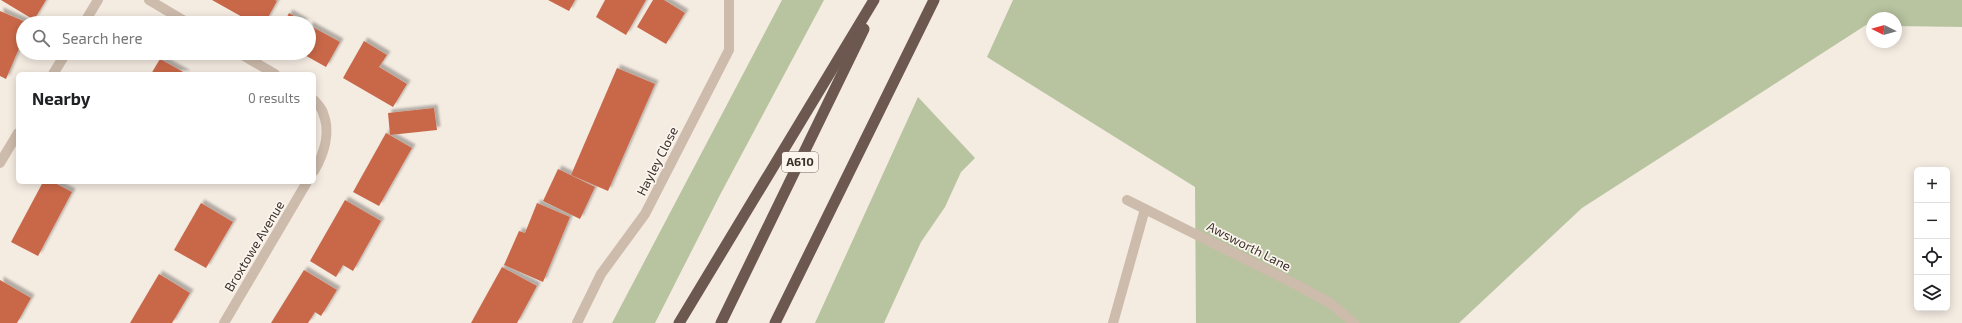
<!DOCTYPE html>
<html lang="en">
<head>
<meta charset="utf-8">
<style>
  body { margin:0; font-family:"Exo 2",sans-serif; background:#f6f6f6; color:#202124 }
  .controls { position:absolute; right:12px; bottom:12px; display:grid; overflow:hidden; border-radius:6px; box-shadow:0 2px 10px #0003 }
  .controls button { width:36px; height:36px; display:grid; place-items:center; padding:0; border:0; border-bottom:1px solid #e0e0e0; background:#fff; color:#202124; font:20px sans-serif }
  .compass { position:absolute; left:1866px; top:12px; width:36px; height:36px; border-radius:50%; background:#fff; box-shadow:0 2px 10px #0003; rotate:275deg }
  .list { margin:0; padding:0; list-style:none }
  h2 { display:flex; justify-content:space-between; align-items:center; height:52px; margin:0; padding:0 16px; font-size:17px }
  h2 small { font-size:13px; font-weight:400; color:#757577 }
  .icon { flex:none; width:22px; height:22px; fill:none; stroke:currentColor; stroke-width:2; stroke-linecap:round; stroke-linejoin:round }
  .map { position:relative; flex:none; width:1962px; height:323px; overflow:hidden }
  .search { position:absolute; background:#fff; box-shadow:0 2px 10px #0003; left:16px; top:16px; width:300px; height:44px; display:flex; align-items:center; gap:10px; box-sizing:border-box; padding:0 14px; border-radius:22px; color:#757577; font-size:15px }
  .panel { position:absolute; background:#fff; box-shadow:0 2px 10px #0003; left:16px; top:72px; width:300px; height:112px; border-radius:6px }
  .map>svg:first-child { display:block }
</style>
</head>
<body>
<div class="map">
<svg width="1962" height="323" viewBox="0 0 1962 323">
  <defs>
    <filter id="shadow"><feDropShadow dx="3.5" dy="-3.5" stdDeviation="1" flood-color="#0004"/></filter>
  </defs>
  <rect width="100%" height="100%" fill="#f4ebe1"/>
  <g fill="#b8c4a0">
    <polygon points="782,0 824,0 721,193 655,323 612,323"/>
    <polygon points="1013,0 1962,0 1962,27 1896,26 1896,18 1872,18 1872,25 1866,25 1582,208 1459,323 1196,323 1195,187 987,57"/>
    <polygon points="918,97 975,158 961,172 945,207 921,242 884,323 815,323"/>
  </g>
  <g fill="#c9674a" filter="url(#shadow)">
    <polygon points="1,0 46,0 34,20"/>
    <polygon points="212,0 275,0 277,1 265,23 253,23"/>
    <polygon points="548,0 575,0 569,11"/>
    <polygon points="605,0 646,0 626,35 596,17"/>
    <polygon points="653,0 664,0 685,13 666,44 637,27"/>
    <polygon points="0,11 28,23 23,23 23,39 6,79 0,76"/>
    <polygon points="289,13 306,23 284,23"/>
    <polygon points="309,25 340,42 326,67 301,53 309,53"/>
    <polygon points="364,41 387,55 379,67 407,84 393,107 343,78"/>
    <polygon points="160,59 187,74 151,74"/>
    <polygon points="617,68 655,84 608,191 571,175"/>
    <polygon points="434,108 437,130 390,135 388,113"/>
    <polygon points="386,133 412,148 379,206 353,192"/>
    <polygon points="558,169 595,187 580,219 543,201"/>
    <polygon points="43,182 53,182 72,192 38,256 11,242"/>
    <polygon points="345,200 381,221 353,271 343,265 336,277 310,261"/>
    <polygon points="201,203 233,222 206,268 174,250"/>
    <polygon points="537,203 570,217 543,282 504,265 519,231 525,233"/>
    <polygon points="502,267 537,286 517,323 471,323"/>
    <polygon points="304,270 337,290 321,316 315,312 308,323 271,323"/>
    <polygon points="159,274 190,293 172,323 130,323"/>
    <polygon points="0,280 31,298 17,323 0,323"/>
  </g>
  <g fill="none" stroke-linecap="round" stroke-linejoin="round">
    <polyline stroke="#cdbbac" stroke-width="10" points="1113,323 1145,209"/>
    <g stroke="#cdbbac" stroke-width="10">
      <polyline points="149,0 188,23"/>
      <polyline points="84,23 98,0"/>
      <polyline points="239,53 275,74"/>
      <polyline points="53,74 66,53"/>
      <path d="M314,100c3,4 8,8 9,13 8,19 1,41 -9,58"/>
      <polyline points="0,163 18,133"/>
      <polyline points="1127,200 1297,285 1330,303 1354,323"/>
      <polyline points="224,323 307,182"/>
      <polyline points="577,323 601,274 645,214 729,50 729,0"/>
    </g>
    <g stroke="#6c584f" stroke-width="11">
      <polyline points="679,323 874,0"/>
      <polyline points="721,323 864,29"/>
      <polyline points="775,323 934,0"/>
    </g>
  </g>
  <g text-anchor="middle" stroke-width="3.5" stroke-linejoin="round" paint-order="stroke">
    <rect fill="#fbf5ee" stroke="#756b66" stroke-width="1" x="782" y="152" width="36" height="20" rx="3"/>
    <g font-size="12" font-weight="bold" fill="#3b302b">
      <text x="800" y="166">A610</text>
    </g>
    <g font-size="13" fill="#3b302b" stroke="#fbf5ee">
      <text transform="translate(657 161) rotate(-63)" y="5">Hayley Close</text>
      <text transform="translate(254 246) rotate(-59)" y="5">Broxtowe Avenue</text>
      <text transform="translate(1249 246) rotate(27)" y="5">Awsworth Lane</text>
    </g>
  </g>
</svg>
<div class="controls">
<button>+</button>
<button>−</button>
<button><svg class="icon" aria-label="locate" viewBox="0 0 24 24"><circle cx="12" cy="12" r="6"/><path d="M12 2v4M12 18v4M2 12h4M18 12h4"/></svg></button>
<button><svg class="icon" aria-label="layers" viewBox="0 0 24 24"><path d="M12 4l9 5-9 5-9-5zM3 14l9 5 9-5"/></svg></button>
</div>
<svg class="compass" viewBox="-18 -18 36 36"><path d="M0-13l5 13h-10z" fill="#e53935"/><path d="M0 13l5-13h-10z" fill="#757577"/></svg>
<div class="search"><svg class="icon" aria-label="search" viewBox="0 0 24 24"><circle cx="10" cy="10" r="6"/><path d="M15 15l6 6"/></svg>Search here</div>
<section class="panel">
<h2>Nearby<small>0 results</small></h2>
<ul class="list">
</ul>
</section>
</div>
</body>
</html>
